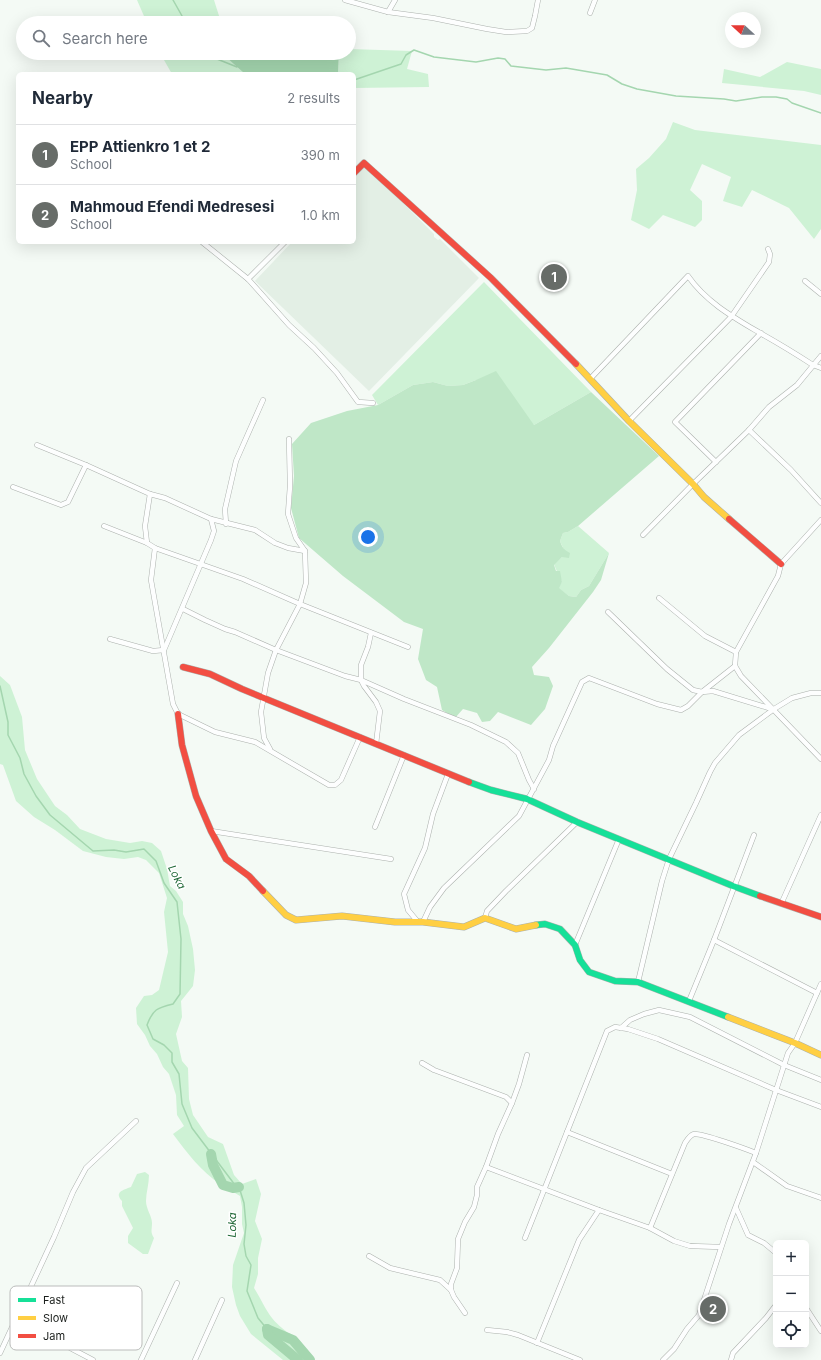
<!DOCTYPE html>
<html lang="en">
<head>
<meta charset="utf-8">
<style>
  body { margin:0; font-family:Inter,sans-serif; background:#f6f6f7; color:#1f2937 }
  .controls { position:absolute; right:12px; bottom:12px; display:grid; overflow:hidden; border-radius:6px; box-shadow:0 4px 16px #0002 }
  .controls button { width:36px; height:36px; display:grid; place-items:center; padding:0; border:0; border-bottom:1px solid #e0e1e3; background:#fff; color:#1f2937; font:20px sans-serif }
  .compass { position:absolute; left:725px; top:12px; width:36px; height:36px; border-radius:50%; background:#fff; box-shadow:0 4px 16px #0002; rotate:291deg }
  .you { position:absolute; left:368px; top:537px; width:14px; height:14px; margin:-10px; border:3px solid #fff; border-radius:50%; background:#1a73e8; box-shadow:0 0 0 6px #1a73e833 }
  .badge { display:grid; place-items:center; width:26px; height:26px; border-radius:50%; background:#676c68; color:#fff; font-size:13px; font-weight:700 }
  .pin { position:absolute; translate:-50% -50%; border:2px solid #fff; box-shadow:0 1px 4px #0006 }
  .list { margin:0; padding:0; list-style:none }
  h2 { display:flex; justify-content:space-between; align-items:center; height:52px; margin:0; padding:0 16px; font-size:17px }
  h2 small { font-size:13px; font-weight:400; color:#747a83 }
  .list li { display:grid; grid-template-columns:26px 1fr auto; gap:12px; align-items:center; box-sizing:border-box; height:60px; padding:0 16px; border-top:1px solid #e0e1e3 }
  .list b { display:block; font-size:15px; white-space:nowrap }
  .list p { margin:0; font-size:13px; white-space:nowrap; color:#747a83 }
  .list em { font-size:13px; font-style:normal; color:#747a83 }
  .icon { flex:none; width:22px; height:22px; fill:none; stroke:currentColor; stroke-width:2; stroke-linecap:round; stroke-linejoin:round }
  .map { position:relative; flex:none; width:821px; height:1360px; overflow:hidden }
  .search { position:absolute; background:#fff; box-shadow:0 4px 16px #0002; left:16px; top:16px; width:340px; height:44px; display:flex; align-items:center; gap:10px; box-sizing:border-box; padding:0 14px; border-radius:22px; color:#747a83; font-size:15px }
  .panel { position:absolute; background:#fff; box-shadow:0 4px 16px #0002; left:16px; top:72px; width:340px; height:172px; border-radius:6px }
  .map>svg:first-child { display:block }
</style>
</head>
<body>
<div class="map">
<svg width="821" height="1360" viewBox="0 0 821 1360">
  <rect width="100%" height="100%" fill="#f4faf5"/>
  <polygon fill="#e3efe5" points="366,166 434,234 434,237 438,240 440,239 479,278 369,391 255,281 292,242 354,242 354,178"/>
  <g fill="#cef2d5">
    <polygon points="137,0 214,0 220,19 225,23 147,23"/>
    <polygon points="349,49 412,51 407,69 428,74 429,87 354,88 354,74 338,74 339,53 349,53"/>
    <polygon points="160,53 226,53 227,58 245,74 172,74"/>
    <polygon points="787,62 821,69 821,95 804,91 722,83 724,69 760,77"/>
    <polygon points="673,122 695,130 821,145 821,229 814,239 789,208 752,190 742,207 723,201 731,177 702,164 690,190 702,201 702,220 695,227 663,215 649,229 631,220 637,190 636,169 649,158 666,139"/>
    <polygon points="484,282 591,392 534,425 476,380 463,385 448,386 433,382 413,385 378,405 372,395"/>
    <path d="M578,526l31,27 -20,33 -8,4 -5,7 -7,-1 -11,-8 4,-6c-2,-7 -6,-11 -8,-18l8,-7 2,-7 -4,-9 3,-8 5,-1z"/>
    <path d="M0,676l10,9 12,32 3,33 12,29 18,27 12,9 13,14 26,10 24,4 12,-2 10,2 9,8 6,18 3,17 6,5 7,11v12l5,12 5,23 2,21 -2,16 -12,15 1,16 -6,17 6,27 6,7 1,31 4,16 15,22 15,7 11,31 8,9 14,-5 5,15 -6,27 7,18 -4,19v16l-4,14c6,9 11,21 18,30 13,16 30,21 41,42h-30l-32,-26 -11,-18 -4,-11 -4,-18 1,-22 11,-32 -2,-9v-17l-2,-11c-6,-4 -13,-7 -19,-11 -20,-14 -34,-32 -48,-51l11,-8 -7,-11 -1,-20 -7,-21 -6,-7 -6,-13 -7,-8 -5,-11 -8,-11 -1,-16 8,-12 8,-1 7,-5 9,-38 -4,-40 3,-14 -8,-25 -13,-13 -8,-3 -14,2 -18,-2 -23,-6 -28,-21 -21,-13 -18,-16 -13,-36 -3,-1z"/>
    <path d="M145,1172l4,3c0,9 -3,18 -3,26 0,8 6,15 6,22 0,7 -2,9 2,15l-6,16h-5l-15,-11v-7l5,-8 -11,-22v-5c-8,-9 1,-11 9,-14l6,-13z"/>
  </g>
  <path fill="#bfe7c7" d="M496,371l38,54 57,-33 68,64 -81,70 -10,6 -5,1 -3,8c2,6 4,9 10,12l-1,5 -7,-1 -8,8 2,6h4l2,11 -3,6 10,8 7,1 5,-7 8,-4 20,-33 -8,27 -8,12 -44,56 -17,19 2,8 15,2 4,9 -8,23 -14,16 -33,-13 -8,9 -8,1 -5,-9 -14,-4 -8,9 -13,-8 -5,-23 -11,-7 -8,-21 5,-30 -19,-7 -61,-46 -44,-38 -8,-30 3,-32 -2,-32 19,-21 36,-12 31,-6 35,-20 20,-3 15,4 15,-1 13,-5z"/>
  <polygon fill="#a4d6af" points="226,53 339,53 338,74 245,74 227,58"/>
  <g fill="none" stroke-linecap="round" stroke-linejoin="round">
    <g stroke="#a4d6af" stroke-width="1.5">
      <polyline points="173,0 186,23"/>
      <polyline points="206,53 207,55 237,67"/>
      <polyline points="354,80 401,64 406,55 414,50 434,57 476,62 498,58 505,59 511,66 546,70 566,68 607,75 622,84 637,89 676,96 724,99 736,101 762,97 776,97 787,99 792,103 821,113"/>
      <path d="M0,686l8,36v13l12,23 4,16 12,22 14,19 43,36 21,-1 12,2 18,-3 12,12 8,22 13,19 4,37 -1,55 -7,10c-16,4 -20,5 -26,21l6,14 11,6 8,8v9l7,12 3,30 10,24 43,57 4,2 5,16 2,22 -2,19 2,12 5,9 -4,26 11,27 9,11"/>
    </g>
    <g stroke="#a4d6af" stroke-width="10">
      <polyline points="211,1154 213,1165 223,1185 233,1188 239,1187"/>
      <polyline points="267,1329 293,1340 310,1360"/>
      <polyline points="267,1329 268,1335 298,1360"/>
    </g>
    <defs>
      <g id="street">
        <polyline points="345,0 388,12 433,18 487,29 506,32 527,31 532,28 535,16 538,0"/>
        <polyline points="388,12 395,0"/>
        <polyline points="590,13 595,0"/>
        <polyline points="202,242 248,279 289,325 314,348 337,373 358,402 373,403"/>
        <polyline points="248,279 285,242"/>
        <polyline points="805,281 821,294"/>
        <path d="M590,379l98,-103c18,26 45,41 72,57 18,10 36,21 53,32l8,3"/>
        <polyline points="629,421 731,317 769,262 770,254 768,249"/>
        <polyline points="749,430 791,470 821,503"/>
        <polyline points="37,445 86,465 150,494 165,498 211,519 255,530 275,543 288,548 305,551"/>
        <polyline points="716,462 675,422 761,333"/>
        <polyline points="13,487 61,505 68,502 86,465"/>
        <polyline points="150,494 145,526 147,543 155,548 243,579 300,604 408,647"/>
        <polyline points="821,520 781,564 778,576 736,652 735,666 741,676 821,759"/>
        <polyline points="226,524 225,509 236,461 263,400"/>
        <polyline points="104,526 147,543"/>
        <polyline points="643,535 693,484 749,430 769,407 797,385 821,356"/>
        <polyline points="155,548 151,580 173,704 178,714 215,732 255,742 329,785 335,785 341,780 360,737"/>
        <polyline points="659,598 705,636 736,652"/>
        <polyline points="183,609 205,620 225,629 235,632 276,650 345,676 361,680 404,699 471,725 506,742 518,753 529,780 534,789"/>
        <polyline points="608,612 667,669 693,690 702,692 713,691 772,709"/>
        <polyline points="371,633 368,647 361,665 361,680 364,686 376,702 380,711 376,744"/>
        <polyline points="110,639 153,651 164,650 211,540 214,531 211,519"/>
        <polyline points="270,749 264,738 261,712 268,673 276,650 300,604 306,583 305,551 296,538 288,514 290,486 289,439"/>
        <polyline points="375,827 404,755"/>
        <polyline points="211,831 391,859"/>
        <polyline points="782,902 821,815"/>
        <polyline points="485,918 487,911 506,891 577,822"/>
        <polyline points="418,922 408,910 404,894 425,848 433,814 448,774"/>
        <polyline points="423,922 430,907 444,888 519,816 549,760 553,746 582,682 589,678 657,704 681,710 688,706 702,692 735,666"/>
        <polyline points="714,940 817,993"/>
        <polyline points="575,945 619,839"/>
        <polyline points="638,982 662,881 669,859 696,803 710,772 715,763 739,735 774,709 792,698 811,693 821,693"/>
        <polyline points="689,1001 714,940 754,835"/>
        <polyline points="621,1028 630,1020 644,1014 659,1010 690,1017 784,1065 821,1080"/>
        <polyline points="422,1063 434,1070 506,1097 512,1103 498,1134 486,1167 477,1187 477,1195 474,1207 465,1222 458,1239 457,1268 451,1284 451,1290 454,1297 465,1313"/>
        <polyline points="512,1103 519,1084 527,1055"/>
        <polyline points="567,1132 672,1174"/>
        <polyline points="753,1162 787,1186 821,1198"/>
        <polyline points="486,1167 599,1210 650,1228 674,1241 690,1246 721,1247"/>
        <polyline points="736,1208 748,1235 764,1243 776,1253"/>
        <path d="M650,1228l35,-85c2,-3 5,-8 9,-9 8,-1 52,15 62,19"/>
        <polyline points="525,1238 607,1031 615,1027 628,1029 658,1039 776,1090 821,1107"/>
        <polyline points="369,1256 390,1268 440,1280 451,1290"/>
        <polyline points="806,1308 821,1331"/>
        <polyline points="17,1320 93,1360"/>
        <polyline points="487,1330 507,1332 518,1335 580,1360"/>
        <polyline points="537,1343 579,1240 599,1210"/>
        <polyline points="0,1353 54,1237 73,1192 86,1168 136,1121"/>
        <polyline points="141,1360 177,1283"/>
        <polyline points="195,1360 222,1300"/>
        <polyline points="663,1360 674,1349 687,1329 699,1315 729,1224 756,1153 788,1053 795,1043 821,984"/>
        <polyline points="731,1360 733,1353 766,1318 776,1305"/>
      </g>
      <g id="fast">
        <polyline points="469,782 491,790 527,799 577,822 733,886 760,896"/>
        <polyline points="536,925 545,924 560,929 575,945 580,960 589,972 615,981 638,982 728,1017"/>
      </g>
      <g id="slow">
        <polyline points="576,364 629,421 693,484 704,497 729,519"/>
        <polyline points="263,891 286,915 296,920 342,916 395,922 423,922 464,927 485,918 516,929 536,925"/>
        <polyline points="728,1017 795,1043 821,1055"/>
      </g>
      <g id="jam">
        <polyline points="354,173 364,163 491,278 576,364"/>
        <polyline points="729,519 781,564"/>
        <polyline points="183,667 210,674 242,689 469,782"/>
        <polyline points="178,714 182,745 196,796 211,831 226,859 249,876 263,891"/>
        <polyline points="760,896 821,917"/>
      </g>
    </defs>
    <use href="#street" stroke="#acb1ad" stroke-width="5.5"/>
    <use href="#fast" stroke="#acb1ad" stroke-width="7"/>
    <use href="#slow" stroke="#acb1ad" stroke-width="7"/>
    <use href="#jam" stroke="#acb1ad" stroke-width="7"/>
    <use href="#street" stroke="#fdfefe" stroke-width="4.5"/>
    <use href="#fast" stroke="#16e098" stroke-width="6"/>
    <use href="#slow" stroke="#ffcf43" stroke-width="6"/>
    <use href="#jam" stroke="#f24e42" stroke-width="6"/>
  </g>
  <g text-anchor="middle" stroke-width="3" stroke-linejoin="round" paint-order="stroke">
    <g font-size="11" font-style="italic" fill="#1e6735" stroke="#fff">
      <text transform="translate(177 877) rotate(63)" y="4">Loka</text>
      <text transform="translate(232 1225) rotate(-89)" y="4">Loka</text>
    </g>
  </g>
  <rect x="10" y="1286" width="132" height="64" rx="6" fill="#fff" stroke="#bbbcbb" stroke-width="1"/>
  <rect x="18" y="1298" width="18" height="4" fill="#16e098"/>
  <rect x="18" y="1316" width="18" height="4" fill="#ffcf43"/>
  <rect x="18" y="1334" width="18" height="4" fill="#f24e42"/>
  <g font-size="11" fill="#1b1f1c">
    <text x="43" y="1304">Fast</text>
    <text x="43" y="1322">Slow</text>
    <text x="43" y="1340">Jam</text>
  </g>
</svg>
<div class="controls">
<button>+</button>
<button>−</button>
<button><svg class="icon" aria-label="locate" viewBox="0 0 24 24"><circle cx="12" cy="12" r="6"/><path d="M12 2v4M12 18v4M2 12h4M18 12h4"/></svg></button>
</div>
<svg class="compass" viewBox="-18 -18 36 36"><path d="M0-13l5 13h-10z" fill="#e53935"/><path d="M0 13l5-13h-10z" fill="#747a83"/></svg>
<div class="you"></div>
<div class="pin badge" style="left:554px;top:277px">1</div>
<div class="pin badge" style="left:713px;top:1309px">2</div>
<div class="search"><svg class="icon" aria-label="search" viewBox="0 0 24 24"><circle cx="10" cy="10" r="6"/><path d="M15 15l6 6"/></svg>Search here</div>
<section class="panel">
<h2>Nearby<small>2 results</small></h2>
<ul class="list">
<li><span class="badge">1</span><div><b>EPP Attienkro 1 et 2</b><p>School</p></div><em>390 m</em></li>
<li><span class="badge">2</span><div><b>Mahmoud Efendi Medresesi</b><p>School</p></div><em>1.0 km</em></li>
</ul>
</section>
</div>
</body>
</html>
